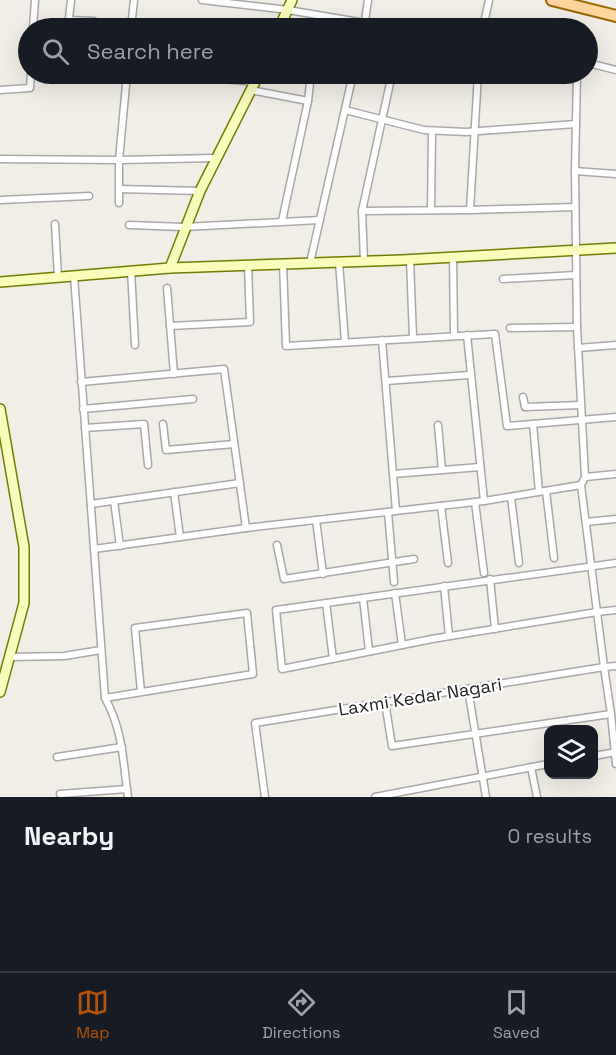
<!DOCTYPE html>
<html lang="en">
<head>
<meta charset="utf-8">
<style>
  body { margin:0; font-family:"Space Grotesk",sans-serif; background:#242831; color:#f1f3f6 }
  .controls { position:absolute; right:18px; bottom:18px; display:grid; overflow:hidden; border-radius:12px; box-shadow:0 6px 24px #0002 }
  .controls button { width:54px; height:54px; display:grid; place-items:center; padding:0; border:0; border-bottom:2px solid #363941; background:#171b24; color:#f1f3f6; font:30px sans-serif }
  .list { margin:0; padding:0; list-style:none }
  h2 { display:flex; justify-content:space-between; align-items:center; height:78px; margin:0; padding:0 24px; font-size:26px }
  h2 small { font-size:20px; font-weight:400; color:#9ea1a6 }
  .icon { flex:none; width:33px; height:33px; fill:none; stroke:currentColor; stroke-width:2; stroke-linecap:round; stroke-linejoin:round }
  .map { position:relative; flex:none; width:616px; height:797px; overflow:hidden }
  .search { position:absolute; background:#171b24; box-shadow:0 6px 24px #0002; left:18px; right:18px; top:18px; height:66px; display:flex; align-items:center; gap:15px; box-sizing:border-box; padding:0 21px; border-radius:33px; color:#9ea1a6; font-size:22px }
  .sheet { height:174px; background:#171b24 }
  nav { display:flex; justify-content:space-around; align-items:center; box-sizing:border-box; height:84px; border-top:2px solid #363941; background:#171b24; font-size:16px; color:#9ea1a6 }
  nav a { display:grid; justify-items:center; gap:3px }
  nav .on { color:#b45309 }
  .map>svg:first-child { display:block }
</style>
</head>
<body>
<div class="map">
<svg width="616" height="797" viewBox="0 0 616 797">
  <rect width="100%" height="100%" fill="#f1eee7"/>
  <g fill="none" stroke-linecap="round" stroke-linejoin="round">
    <defs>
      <g id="street">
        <polyline points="202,0 288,10 365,23 424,28"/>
        <polyline points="68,20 94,21"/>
        <polyline points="33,28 35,0"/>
        <polyline points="68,28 71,0"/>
        <polyline points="131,28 134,0"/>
        <polyline points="316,28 317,22 326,17"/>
        <polyline points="364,28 368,0"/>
        <polyline points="483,28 489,0"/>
        <polyline points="588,63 616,70"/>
        <polyline points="127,74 119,160 216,158"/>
        <polyline points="169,74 255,82"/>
        <polyline points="392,74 362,211 470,210"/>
        <polyline points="478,74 470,210 575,207"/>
        <polyline points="0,90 30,88 31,74"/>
        <polyline points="251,90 308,101"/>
        <polyline points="345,110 424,130 466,132 576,124"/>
        <polyline points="0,159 119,160 119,203"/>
        <polyline points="575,171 577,74"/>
        <polyline points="616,174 575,171 577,327 585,477 581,485 597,612 616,610"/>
        <polyline points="119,189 200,191"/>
        <polyline points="0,200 89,196"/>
        <polyline points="431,210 432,131"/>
        <polyline points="362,211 364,261"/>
        <polyline points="282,221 308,101 311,74"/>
        <polyline points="55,224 58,277"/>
        <polyline points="129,225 184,227 320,220"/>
        <polyline points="453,256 454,335"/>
        <polyline points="410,259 413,338"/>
        <polyline points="339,262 345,342"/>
        <polyline points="283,263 286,346 495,334 507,426 616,417"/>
        <polyline points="310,263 353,74"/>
        <polyline points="131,270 135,345"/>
        <path d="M74,276l31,422c18,32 18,64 23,99"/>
        <polyline points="503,279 576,275"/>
        <polyline points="167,288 174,374"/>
        <polyline points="170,326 250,322 248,265"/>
        <polyline points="510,328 577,327"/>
        <polyline points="467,335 484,501 581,485"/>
        <polyline points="382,340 396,511"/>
        <polyline points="578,348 616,345"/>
        <polyline points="386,381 469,375"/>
        <polyline points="81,382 224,369 246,528"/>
        <polyline points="523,397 525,407 581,405"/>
        <polyline points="83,409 193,399"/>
        <polyline points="163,424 166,450 234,444"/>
        <polyline points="533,424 539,492"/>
        <polyline points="438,425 442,470"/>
        <polyline points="85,428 144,424 148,465"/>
        <polyline points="393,474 480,467"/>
        <polyline points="585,477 616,474"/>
        <polyline points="546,491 554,558"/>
        <polyline points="174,492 180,537"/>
        <polyline points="511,497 519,563"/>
        <polyline points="114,501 120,546"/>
        <polyline points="475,502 484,573"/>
        <polyline points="91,504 240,483"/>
        <polyline points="441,506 448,563"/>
        <polyline points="388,512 394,582"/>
        <polyline points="316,520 323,574"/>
        <polyline points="586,522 616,519"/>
        <polyline points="277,545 284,579 414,559"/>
        <polyline points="94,549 246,528 484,501"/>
        <polyline points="490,579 495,629"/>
        <polyline points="444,586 449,636"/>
        <polyline points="395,593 402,645"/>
        <polyline points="363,598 369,651"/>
        <polyline points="326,603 333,659"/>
        <polyline points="10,657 64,656 101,650"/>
        <polyline points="468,689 486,797"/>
        <polyline points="105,698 253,674 247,613 135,628 141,692"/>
        <polyline points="385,702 392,746 611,714 616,764"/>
        <polyline points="611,714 604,667 616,666"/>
        <polyline points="594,756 616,752"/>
        <polyline points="57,757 122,747"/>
        <polyline points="531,767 537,797"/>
        <polyline points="60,794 127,789"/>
        <polyline points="265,797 255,723 604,667 597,612 432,639 282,669 276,610 616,563"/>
        <polyline points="375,797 548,764"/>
      </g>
      <g id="secondary">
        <polyline points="279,28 292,0"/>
        <polyline points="170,268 200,191 259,74"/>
        <polyline points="0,282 170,268 402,260 616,248"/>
        <polyline points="0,409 24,547 24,603 0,692"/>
      </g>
      <polyline id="primary" points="552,0 616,16"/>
    </defs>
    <use href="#street" stroke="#a8a8a8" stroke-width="9"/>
    <use href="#secondary" stroke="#727e02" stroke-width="12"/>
    <use href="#primary" stroke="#9e6700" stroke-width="14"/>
    <use href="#street" stroke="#fff" stroke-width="6"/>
    <use href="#secondary" stroke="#f9fcbb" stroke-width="9"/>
    <use href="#primary" stroke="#fed49f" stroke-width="10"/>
  </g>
  <g text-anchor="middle" stroke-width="4.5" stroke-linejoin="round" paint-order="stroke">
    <g font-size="18" fill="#212121" stroke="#fff">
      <text transform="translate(420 697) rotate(-9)" y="6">Laxmi Kedar Nagari</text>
    </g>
  </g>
</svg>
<div class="controls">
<button><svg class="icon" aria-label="layers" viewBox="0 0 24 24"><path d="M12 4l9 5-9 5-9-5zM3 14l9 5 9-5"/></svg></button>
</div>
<div class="search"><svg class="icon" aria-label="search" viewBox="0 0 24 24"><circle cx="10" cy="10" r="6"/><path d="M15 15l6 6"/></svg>Search here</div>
</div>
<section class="sheet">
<h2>Nearby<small>0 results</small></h2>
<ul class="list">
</ul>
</section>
<nav>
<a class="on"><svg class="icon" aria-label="map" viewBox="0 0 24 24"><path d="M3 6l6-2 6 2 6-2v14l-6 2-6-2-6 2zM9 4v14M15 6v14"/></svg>Map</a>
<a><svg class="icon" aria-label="directions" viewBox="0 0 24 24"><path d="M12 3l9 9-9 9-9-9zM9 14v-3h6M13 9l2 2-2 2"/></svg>Directions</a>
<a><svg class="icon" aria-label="saved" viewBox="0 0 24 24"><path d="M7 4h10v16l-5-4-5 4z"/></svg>Saved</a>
</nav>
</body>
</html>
